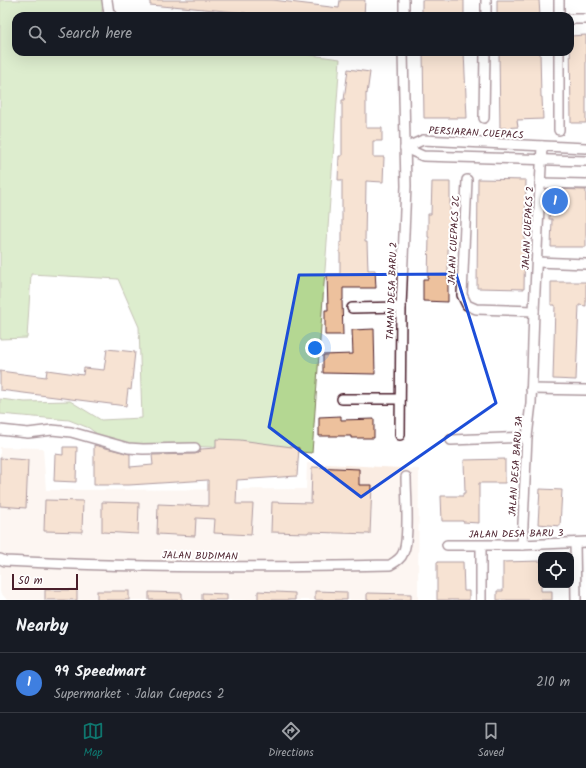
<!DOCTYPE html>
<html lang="en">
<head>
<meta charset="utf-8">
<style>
  body { margin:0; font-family:Kalam,sans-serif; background:#242831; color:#f1f3f6 }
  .controls { position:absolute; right:12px; bottom:12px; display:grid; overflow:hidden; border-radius:8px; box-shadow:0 4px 16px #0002 }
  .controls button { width:36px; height:36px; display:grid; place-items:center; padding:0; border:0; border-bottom:1px solid #363941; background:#171b24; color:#f1f3f6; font:20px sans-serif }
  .scale { position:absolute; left:12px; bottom:10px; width:66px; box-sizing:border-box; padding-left:4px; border:2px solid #4a1f2b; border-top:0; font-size:11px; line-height:14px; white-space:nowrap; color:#4a1f2b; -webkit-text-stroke:3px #fff; paint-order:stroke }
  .you { position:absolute; left:315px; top:348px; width:14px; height:14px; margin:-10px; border:3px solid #fff; border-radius:50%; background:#1a73e8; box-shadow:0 0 0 6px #1a73e833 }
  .badge { display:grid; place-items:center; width:26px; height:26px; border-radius:50%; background:#0f766e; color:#fff; font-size:13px; font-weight:700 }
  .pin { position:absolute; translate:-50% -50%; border:2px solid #fff; box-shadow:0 1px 4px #0006 }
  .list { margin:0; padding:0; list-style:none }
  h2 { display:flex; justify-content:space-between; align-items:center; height:52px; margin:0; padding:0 16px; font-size:17px }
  h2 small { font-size:13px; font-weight:400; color:#9ea1a6 }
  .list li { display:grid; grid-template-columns:26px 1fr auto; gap:12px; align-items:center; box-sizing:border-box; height:60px; padding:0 16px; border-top:1px solid #363941 }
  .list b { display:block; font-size:15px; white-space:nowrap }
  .list p { margin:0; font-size:13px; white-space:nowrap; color:#9ea1a6 }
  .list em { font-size:13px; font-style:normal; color:#9ea1a6 }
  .icon { flex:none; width:22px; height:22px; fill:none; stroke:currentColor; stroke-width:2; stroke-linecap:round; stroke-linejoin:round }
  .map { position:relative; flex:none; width:586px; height:600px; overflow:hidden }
  .search { position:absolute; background:#171b24; box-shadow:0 4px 16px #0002; left:12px; right:12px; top:12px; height:44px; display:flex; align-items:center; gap:10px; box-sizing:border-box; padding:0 14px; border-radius:12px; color:#9ea1a6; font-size:15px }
  .sheet { height:112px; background:#171b24 }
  nav { display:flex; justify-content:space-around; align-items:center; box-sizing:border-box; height:56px; border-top:1px solid #363941; background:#171b24; font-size:11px; color:#9ea1a6 }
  nav a { display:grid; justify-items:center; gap:2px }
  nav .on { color:#0f766e }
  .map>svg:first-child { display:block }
</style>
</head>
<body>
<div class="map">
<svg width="586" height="600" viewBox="0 0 586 600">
  <rect width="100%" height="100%" fill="#fff"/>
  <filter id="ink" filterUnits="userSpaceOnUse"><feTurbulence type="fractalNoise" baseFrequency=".025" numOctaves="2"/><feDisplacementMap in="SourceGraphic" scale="8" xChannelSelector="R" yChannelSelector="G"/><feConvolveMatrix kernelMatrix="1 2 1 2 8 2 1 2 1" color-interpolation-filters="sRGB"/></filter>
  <g filter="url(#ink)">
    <g fill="#faece2">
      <polygon points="543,186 586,188 586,222 541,220"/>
      <polygon points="0,447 43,448 46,490 306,489 307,463 419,469 418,600 7,600 0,592"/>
    </g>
    <polygon fill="#b4d792" stroke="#7f7b5e" points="0,0 104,0 101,16 16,16 16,52 289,52 340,59 312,453 263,449 158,445 113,446 89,428 69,420 0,414 0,399 25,402 70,401 101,420 142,418 139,327 118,279 31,274 27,338 0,339"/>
    <g fill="#edc19d" stroke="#4a1f2b">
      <polygon points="150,0 273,0 339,8 340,0 365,0 364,16 246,16 246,13 172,6 172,7 150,5"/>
      <rect x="422" y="0" width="42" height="16"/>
      <polygon points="497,0 539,0 540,16 497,16"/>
      <polygon points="586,35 586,123 571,123 570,36"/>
      <polygon points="423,52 464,52 467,118 424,118"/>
      <polygon points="499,52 540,52 541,97 542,97 543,119 517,120 518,127 500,128"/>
      <polygon points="348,69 370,72 367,94 366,93 366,128 382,128 382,141 373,141 373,157 384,157 383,182 366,181 365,242 367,242 368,270 375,270 376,288 343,288 343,300 342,300 343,335 325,335 325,310 328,310 327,274 340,274 340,242 342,242 342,180 338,180 339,156 342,156 342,100 344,100"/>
      <polygon points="478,179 526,180 524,289 477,288"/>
      <polygon points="432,182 450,182 450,215 453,215 453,238 448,238 448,302 423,301 423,279 428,279 429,237 428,237 428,214 431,214"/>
      <polygon points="550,189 586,190 586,247 551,247 552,219 549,219"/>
      <polygon points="551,282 586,282 586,306 579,305 576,380 553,379 555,305 551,305"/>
      <polygon points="374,329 375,374 323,373 323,355 353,354 352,330"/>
      <polygon points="107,349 135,352 131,390 128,389 126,406 0,390 0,371 46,377 47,370 83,375 84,368 104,370"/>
      <polygon points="341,416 341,420 374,419 374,438 351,438 351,436 319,436 319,417"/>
      <polygon points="216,439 240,440 299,448 297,476 237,480 236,504 253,504 251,535 214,533 215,519 196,518 195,536 157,534 158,504 208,506 208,480 129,485 94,485 94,445 130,454 130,467 153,465 152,455 195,454 198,453 201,449 216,448"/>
      <polygon points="63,447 77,447 76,482 54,481 55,454 63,455"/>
      <polygon points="0,458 28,460 26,508 0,506"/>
      <polygon points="505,459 505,483 479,483 479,523 463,522 463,521 442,521 441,496 463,496 463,493 465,493 464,460"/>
      <polygon points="312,467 359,469 359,485 372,485 370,534 308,532 308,533 271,532 272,502 311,503"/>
      <polygon points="540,489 562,490 560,526 538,524"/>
      <polygon points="45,500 83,501 82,532 44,531"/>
      <polygon points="102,502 139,503 138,534 102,532"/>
      <polygon points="541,561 541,591 552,591 552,600 497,600 497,591 503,591 503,562"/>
      <polygon points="437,562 463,562 464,591 469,591 469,600 437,600"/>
      <rect x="45" y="590" width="32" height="10"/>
      <rect x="97" y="591" width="32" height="9"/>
      <polygon points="258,591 295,593 295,600 258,600"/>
      <polygon points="315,591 347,592 347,600 315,600"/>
      <polygon points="149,592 182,593 182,600 149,600"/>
      <polygon points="202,593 227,594 227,600 202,600"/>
      <polygon points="367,593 411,594 411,600 367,600"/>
    </g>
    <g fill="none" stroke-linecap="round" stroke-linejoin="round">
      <defs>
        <g id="minor">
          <polyline points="107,0 109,14 113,16"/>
          <polyline points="559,0 559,16"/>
          <polyline points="404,16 404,0"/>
          <polyline points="486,16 486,0"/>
          <polyline points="570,19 586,19"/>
          <polyline points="484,118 485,52"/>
          <polyline points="559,130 559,52"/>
          <polyline points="405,148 423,156 586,161"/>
          <polyline points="405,148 423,140 586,148"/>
          <polyline points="467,180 462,295 467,305 476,309 534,311"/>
          <polyline points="540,183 586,184"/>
          <polyline points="537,262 586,264"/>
          <polyline points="352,308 401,307"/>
          <polyline points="531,389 586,390"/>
          <polyline points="342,399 399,399"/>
          <polyline points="0,430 28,433 52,430 71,432 128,448 143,449 195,448"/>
          <polyline points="400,435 401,307 406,186 403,52"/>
          <polyline points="451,440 527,437"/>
          <polyline points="575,543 576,600"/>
          <polyline points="447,545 522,545 586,542"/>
          <polyline points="522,545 527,437 531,403 534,311 542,146"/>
          <polyline points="481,546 481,600"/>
          <path d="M0,559l5,2c128,7 257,7 385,4 5,-3 11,-6 13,-12 7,-13 3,-60 3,-76"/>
        </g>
      </defs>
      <use href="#minor" stroke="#4a1f2b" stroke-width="12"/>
      <use href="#minor" stroke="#fff" stroke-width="9"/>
    </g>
  </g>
  <path d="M0 0H586V600H0ZM456,274l40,129 -135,94 -92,-70 30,-152z" fill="#fff" fill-opacity=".55" fill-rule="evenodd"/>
  <path fill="none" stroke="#1d4ed8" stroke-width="3" stroke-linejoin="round" d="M456,274l40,129 -135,94 -92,-70 30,-152z"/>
  <g text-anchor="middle" stroke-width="4" stroke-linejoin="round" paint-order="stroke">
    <g font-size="10" fill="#4a1f2b" stroke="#fff">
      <text transform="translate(476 132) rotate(3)" y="4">PERSIARAN CUEPACS</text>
      <text transform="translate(527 228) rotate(-87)" y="4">JALAN CUEPACS 2</text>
      <text transform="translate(453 240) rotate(-87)" y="4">JALAN CUEPACS 2C</text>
      <text transform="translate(391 291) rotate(-88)" y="4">TAMAN DESA BARU 2</text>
      <text transform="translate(515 466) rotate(-86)" y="4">JALAN DESA BARU 3A</text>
      <text transform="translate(516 533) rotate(-1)" y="4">JALAN DESA BARU 3</text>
      <text transform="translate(200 555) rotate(1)" y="4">JALAN BUDIMAN</text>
    </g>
  </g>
</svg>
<div class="controls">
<button><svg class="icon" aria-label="locate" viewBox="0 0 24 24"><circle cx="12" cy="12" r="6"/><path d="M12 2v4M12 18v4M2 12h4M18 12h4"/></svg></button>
</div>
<div class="scale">50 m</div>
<div class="you"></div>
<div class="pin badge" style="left:555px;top:201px;background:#3f7fe0">1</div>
<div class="search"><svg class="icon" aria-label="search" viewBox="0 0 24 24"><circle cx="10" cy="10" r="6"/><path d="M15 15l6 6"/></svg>Search here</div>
</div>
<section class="sheet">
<h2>Nearby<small></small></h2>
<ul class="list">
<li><span class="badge" style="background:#3f7fe0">1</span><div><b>99 Speedmart</b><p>Supermarket · Jalan Cuepacs 2</p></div><em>210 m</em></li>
</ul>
</section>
<nav>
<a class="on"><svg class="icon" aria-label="map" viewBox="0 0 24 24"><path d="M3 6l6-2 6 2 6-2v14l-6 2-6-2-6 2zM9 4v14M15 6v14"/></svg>Map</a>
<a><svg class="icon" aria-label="directions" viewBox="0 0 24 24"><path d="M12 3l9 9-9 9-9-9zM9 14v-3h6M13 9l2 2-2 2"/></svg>Directions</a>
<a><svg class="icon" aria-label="saved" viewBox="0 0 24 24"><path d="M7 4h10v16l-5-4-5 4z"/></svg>Saved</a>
</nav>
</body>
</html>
